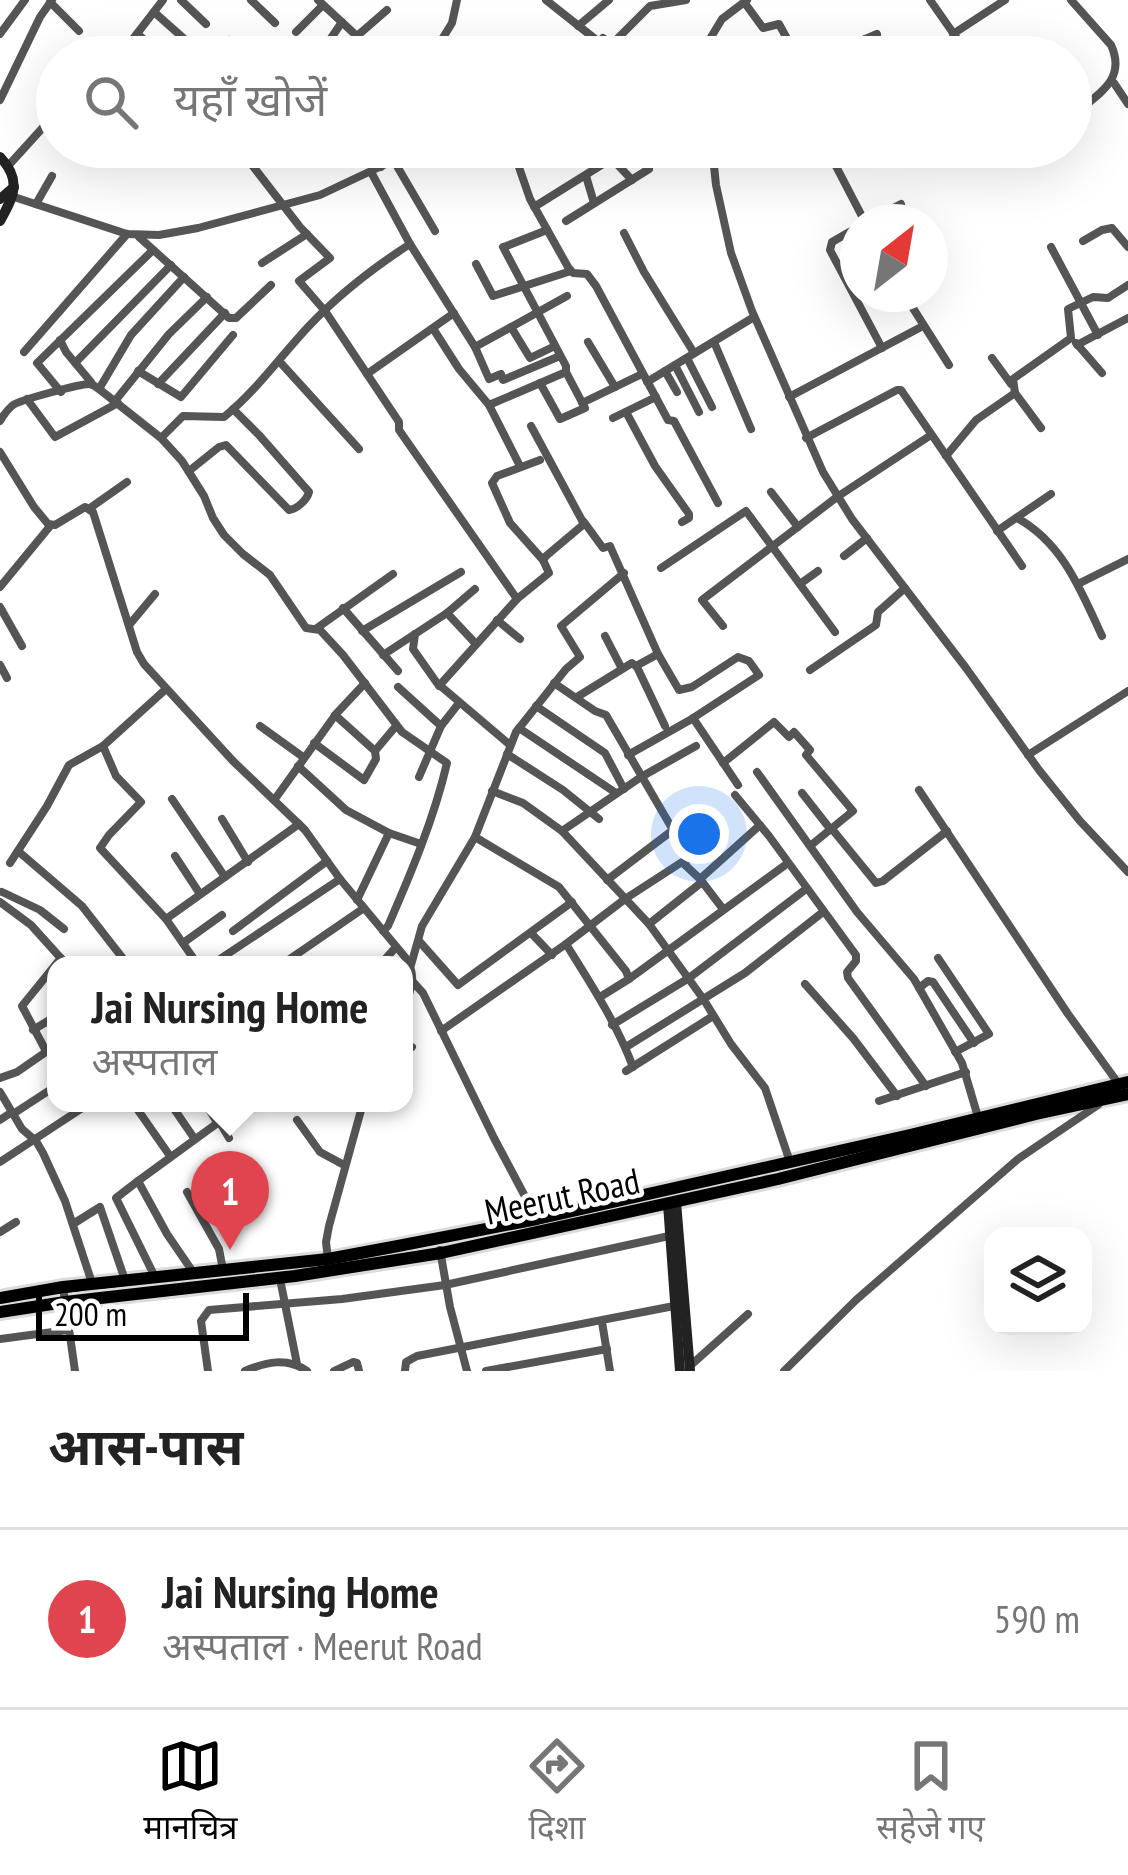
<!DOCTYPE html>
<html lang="hi">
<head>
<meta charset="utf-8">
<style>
  body { margin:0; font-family:"PT Sans Narrow","Noto Sans Devanagari",sans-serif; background:#f6f6f6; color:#222 }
  .controls { position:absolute; right:36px; bottom:36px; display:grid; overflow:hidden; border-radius:24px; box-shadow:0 12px 48px #0002 }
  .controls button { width:108px; height:108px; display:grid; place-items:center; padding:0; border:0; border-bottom:3px solid #e0e0e0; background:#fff; color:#222; font:60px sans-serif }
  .compass { position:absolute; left:840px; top:204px; width:108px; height:108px; border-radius:50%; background:#fff; box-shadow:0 12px 48px #0002; rotate:31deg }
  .scale { position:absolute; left:36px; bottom:30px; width:213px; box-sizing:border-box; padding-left:12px; border:6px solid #000; border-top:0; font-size:33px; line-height:42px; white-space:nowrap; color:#000; -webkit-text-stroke:9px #fff; paint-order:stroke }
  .you { position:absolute; left:699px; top:834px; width:42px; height:42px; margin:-30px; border:9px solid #fff; border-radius:50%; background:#1a73e8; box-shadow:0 0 0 18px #1a73e833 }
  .badge { display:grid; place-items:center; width:78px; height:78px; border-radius:50%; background:#000; color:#fff; font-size:39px; font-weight:700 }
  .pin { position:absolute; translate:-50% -99px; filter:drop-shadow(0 3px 6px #0008) }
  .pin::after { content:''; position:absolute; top:63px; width:42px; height:36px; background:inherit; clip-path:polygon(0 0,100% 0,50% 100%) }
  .popup { position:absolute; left:47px; top:956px; width:366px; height:156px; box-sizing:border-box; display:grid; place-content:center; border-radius:24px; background:#fff; filter:drop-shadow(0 3px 9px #0005); font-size:39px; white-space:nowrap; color:#767676 }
  .popup b { font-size:45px; color:#222 }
  .popup::after { content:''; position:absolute; left:50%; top:100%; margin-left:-24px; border:24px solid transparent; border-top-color:#fff }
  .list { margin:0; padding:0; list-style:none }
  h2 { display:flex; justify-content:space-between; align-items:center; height:156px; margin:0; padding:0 48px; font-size:51px }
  h2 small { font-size:39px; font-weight:400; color:#767676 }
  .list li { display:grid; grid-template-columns:78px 1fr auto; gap:36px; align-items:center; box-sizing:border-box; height:180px; padding:0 48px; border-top:3px solid #e0e0e0 }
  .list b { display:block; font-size:45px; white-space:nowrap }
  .list p { margin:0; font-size:39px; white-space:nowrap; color:#767676 }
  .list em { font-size:39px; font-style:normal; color:#767676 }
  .icon { flex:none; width:66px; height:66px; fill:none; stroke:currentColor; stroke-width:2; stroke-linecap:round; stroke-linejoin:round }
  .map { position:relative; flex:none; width:1128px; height:1371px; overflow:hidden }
  .search { position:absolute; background:#fff; box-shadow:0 12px 48px #0002; left:36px; right:36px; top:36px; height:132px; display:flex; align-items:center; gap:30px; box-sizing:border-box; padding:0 42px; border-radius:66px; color:#767676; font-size:45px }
  .sheet { height:336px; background:#fff }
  nav { display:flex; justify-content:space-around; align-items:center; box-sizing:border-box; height:168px; border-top:3px solid #e0e0e0; background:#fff; font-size:33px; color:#767676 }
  nav a { display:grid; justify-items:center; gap:6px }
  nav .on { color:#000 }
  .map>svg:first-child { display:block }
</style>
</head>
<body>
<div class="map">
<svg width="1128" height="1371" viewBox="0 0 1128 1371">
  <rect width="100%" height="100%" fill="#fff"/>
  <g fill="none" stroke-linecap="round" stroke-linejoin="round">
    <defs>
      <g id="primary">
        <polyline points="0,1298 63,1287 328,1259 398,1246 537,1219 910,1135 1128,1082"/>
        <polyline points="0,1312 65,1302 295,1276 441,1253 778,1179 1036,1114 1128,1094"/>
      </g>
    </defs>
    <use href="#primary" stroke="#dbdbdb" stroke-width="18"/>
    <g stroke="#555" stroke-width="8">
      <polyline points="181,0 206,24"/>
      <polyline points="251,0 275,23"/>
      <polyline points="318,0 359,38 345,55"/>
      <polyline points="546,0 599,42"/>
      <polyline points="930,0 965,50"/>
      <path d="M1071,0l40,45c17,37 -17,51 -40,72"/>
      <polyline points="50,2 79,31"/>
      <polyline points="744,2 763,28 779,24 797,57"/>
      <polyline points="154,12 199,52 208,52 229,40"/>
      <polyline points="578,26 609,0"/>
      <polyline points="296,32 323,5"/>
      <polyline points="0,34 25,0"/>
      <polyline points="137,34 166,57"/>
      <polyline points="953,34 1005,0"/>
      <polyline points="357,36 387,10"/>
      <polyline points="866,39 870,57"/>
      <polyline points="329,41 342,22"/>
      <polyline points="613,43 650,6 686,0"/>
      <polyline points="130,44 145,57"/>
      <polyline points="119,57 163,0"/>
      <polyline points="431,57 452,23 457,0"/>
      <polyline points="586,57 603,38 631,57"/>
      <polyline points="699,57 722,19 747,0"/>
      <polyline points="823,57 877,34"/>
      <polyline points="1114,83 1128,104"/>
      <polyline points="0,100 40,17 52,0"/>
      <polyline points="238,147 300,227 330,258 299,281 325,311 399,422 399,430 517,599"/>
      <polyline points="364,147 381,167"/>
      <polyline points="512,147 530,199 568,267 573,273 587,274 596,286 668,420 674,421 718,503"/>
      <polyline points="601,147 632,180"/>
      <polyline points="712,147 716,185 731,253 752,311 823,472 852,519 966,668 1039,770 1080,821 1128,872"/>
      <polyline points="826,147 865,222"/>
      <polyline points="309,160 321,147"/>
      <polyline points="394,161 435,231"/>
      <polyline points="8,166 57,112"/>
      <polyline points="371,172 410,244 475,347 489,379 501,374 503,380 560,356"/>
      <polyline points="586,176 594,203"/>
      <polyline points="11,196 127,234 159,235 198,228 320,195 422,147"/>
      <polyline points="36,204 52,176"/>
      <polyline points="534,207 611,159"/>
      <polyline points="566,221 649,169"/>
      <polyline points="866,222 901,204"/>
      <polyline points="858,227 832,242 830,250 882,348"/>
      <polyline points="624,233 644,272 694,353"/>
      <polyline points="139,237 229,318 236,318 271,285"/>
      <polyline points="1083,241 1102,230 1112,228 1128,247"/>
      <polyline points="503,247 566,366 566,372 585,408 560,419 540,383"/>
      <polyline points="504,247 547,230"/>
      <polyline points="1051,247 1098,335"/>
      <polyline points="262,263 307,234"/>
      <polyline points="476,264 493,296 571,271"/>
      <polyline points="904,294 949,365"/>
      <polyline points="511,327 530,358 555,346"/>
      <polyline points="434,330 459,369 489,405 520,466"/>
      <polyline points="60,340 66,352 91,382"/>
      <polyline points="588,342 615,387"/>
      <polyline points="714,342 751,429"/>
      <polyline points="1076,343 1102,373"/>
      <polyline points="1077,345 1128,318"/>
      <polyline points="475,347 567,296"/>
      <polyline points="24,352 127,234"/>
      <polyline points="687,358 712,407"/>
      <polyline points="992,358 1011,384"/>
      <polyline points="279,361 359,449"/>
      <polyline points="76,362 171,265"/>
      <polyline points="675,365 699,412"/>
      <polyline points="138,371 181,397 233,335"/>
      <polyline points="665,371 677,392"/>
      <polyline points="367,374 454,313"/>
      <polyline points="647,382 754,317"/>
      <polyline points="158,384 225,313"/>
      <polyline points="99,389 131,335 184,277"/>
      <polyline points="61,392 37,363 153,250"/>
      <polyline points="789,397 923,326"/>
      <polyline points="27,399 55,437 118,403"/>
      <polyline points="115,401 169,334 207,297"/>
      <polyline points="582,403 642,374"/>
      <polyline points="489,405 566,372"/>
      <polyline points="626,412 655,466 689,514 689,518 682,522"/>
      <polyline points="613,418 656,397"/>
      <path d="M0,421c3,-5 8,-12 13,-16 7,-5 70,-22 77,-21 4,1 6,3 9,5l62,49 21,23 22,35 9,22 11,17 19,19 27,21 36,53 14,2 23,25 59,77 45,31c-13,56 -36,110 -59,163l-5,5"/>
      <polyline points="1041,428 1015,393 1013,379 1071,338 1068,309 1093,297 1108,298 1128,285"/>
      <path d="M161,438l22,-22 41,1c32,-26 56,-60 84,-90 30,-32 65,-59 102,-83"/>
      <polyline points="806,438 897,390 901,390 1022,566"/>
      <path d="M0,452l34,55 14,17 7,1 30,-18 8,5 44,140 7,12 89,97 72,69 35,49 65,78c12,18 7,32 -1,50"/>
      <polyline points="946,456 976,420 1015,393"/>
      <polyline points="540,460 497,476 492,483 510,523 543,560"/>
      <path d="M189,471l30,-24 7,-2 63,65c8,-1 18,-10 20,-18l-50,-57 -26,-26"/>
      <polyline points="771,492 798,527"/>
      <polyline points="90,508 127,482"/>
      <path d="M1017,518c46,25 64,73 85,118"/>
      <polyline points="584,522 603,548 610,546 658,654 679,690 692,687 738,657 749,661 759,675 690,720 628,755"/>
      <polyline points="997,531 1051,494"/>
      <polyline points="844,556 867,538"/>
      <polyline points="661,568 746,511 835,632"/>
      <polyline points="800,584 818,571"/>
      <polyline points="1078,584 1128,559"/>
      <polyline points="0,587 51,525"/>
      <polyline points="0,607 22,646"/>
      <polyline points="343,608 398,671"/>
      <polyline points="447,613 476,644"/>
      <polyline points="497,620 520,639"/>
      <polyline points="130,624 155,594"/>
      <polyline points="723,626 702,600 837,497 931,435"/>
      <polyline points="317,628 393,574"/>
      <polyline points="362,631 461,572"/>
      <polyline points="415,634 413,649 437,683 510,745"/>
      <polyline points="605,636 621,667"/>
      <polyline points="383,655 447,613 475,589"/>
      <polyline points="0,665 7,678"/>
      <polyline points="636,666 658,654"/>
      <polyline points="810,670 876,625 878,612 905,588"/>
      <polyline points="554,683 595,711 606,715 673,830 607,880"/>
      <polyline points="439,686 517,599 549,573 543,560 546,556 584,524 531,426"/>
      <polyline points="398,687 441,726"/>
      <polyline points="577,697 632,663 637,667 665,726"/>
      <polyline points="536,706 605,753 624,789"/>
      <polyline points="335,715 375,751"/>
      <polyline points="693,718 738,785"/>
      <polyline points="260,726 303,757"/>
      <polyline points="519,728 616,793"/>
      <polyline points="314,743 364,780 376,759 375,751 396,726"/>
      <polyline points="103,746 116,776 141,802 109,835 100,848 166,919 198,965"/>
      <polyline points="507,754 563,790 599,819"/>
      <polyline points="1028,755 1128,691"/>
      <polyline points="723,763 774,722 789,737 794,732 810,750 806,755 853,811 810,846"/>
      <polyline points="298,766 346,810 389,833 421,844"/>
      <polyline points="757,772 857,912 914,979 962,1063 978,1117"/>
      <polyline points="419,777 441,726 459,703"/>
      <polyline points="919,790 1068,1014 1118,1083"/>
      <polyline points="492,791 523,803 562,831 649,924 704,1000 731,1044 765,1088 790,1162"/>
      <polyline points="802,793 831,830"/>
      <polyline points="735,795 769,836 856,955 856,961 847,972 848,978 926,1086"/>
      <polyline points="172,799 225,877"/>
      <polyline points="275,799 336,714 365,683"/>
      <polyline points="222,819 248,862"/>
      <polyline points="832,829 876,883 883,881 947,831"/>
      <polyline points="562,831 641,777 696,746"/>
      <polyline points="475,837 559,887 626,971 629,979"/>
      <polyline points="18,851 82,906 128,965"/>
      <polyline points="175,856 200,894"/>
      <polyline points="10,863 47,806 69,765 103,746 166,689"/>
      <polyline points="685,863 689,857 724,837"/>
      <polyline points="700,879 760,825"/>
      <polyline points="2,892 40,910 64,929"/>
      <polyline points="357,900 389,833"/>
      <polyline points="0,902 31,925 67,965"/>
      <polyline points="166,919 299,824"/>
      <polyline points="649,924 702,882"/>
      <polyline points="233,931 327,861"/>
      <polyline points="531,933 552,955"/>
      <polyline points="419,941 458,985 572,902"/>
      <polyline points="183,943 222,915"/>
      <path d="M566,944c25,40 51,80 67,123"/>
      <polyline points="938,958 989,1034 955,1052"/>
      <polyline points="211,965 340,879"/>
      <polyline points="281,965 364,908"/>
      <polyline points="380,965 396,947"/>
      <polyline points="411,965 422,926 475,837 516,732 566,669 580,657 561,626 624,573"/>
      <polyline points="413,982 423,993 494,1138 537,1219"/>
      <polyline points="805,984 853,1038 897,1096"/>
      <polyline points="919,988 928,981 933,982 974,1043"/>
      <polyline points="600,997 629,979 788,863"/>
      <polyline points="612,1025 689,978 806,889"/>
      <polyline points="33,1030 56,1016"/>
      <polyline points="441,1031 566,944 625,899 682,862 700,879 723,909"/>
      <polyline points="404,1043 412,1047"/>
      <polyline points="626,1047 745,973 823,912"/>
      <polyline points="46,1051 22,1006 61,958"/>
      <polyline points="626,1071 713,1016"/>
      <polyline points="0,1078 17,1072 56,1045"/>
      <polyline points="0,1092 22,1129 36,1141 43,1153 65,1201 92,1283"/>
      <polyline points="879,1101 966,1072"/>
      <polyline points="133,1103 170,1156"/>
      <polyline points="170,1103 194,1138"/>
      <polyline points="205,1103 217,1122"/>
      <polyline points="13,1114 56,1086"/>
      <polyline points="0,1120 12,1112"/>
      <polyline points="297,1120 320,1152 344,1165"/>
      <polyline points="219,1121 229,1138"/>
      <polyline points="0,1162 90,1103"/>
      <polyline points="138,1181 116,1198 155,1277"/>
      <polyline points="187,1192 219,1249 223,1270"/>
      <polyline points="73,1224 100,1207 125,1280"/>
      <polyline points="0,1232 16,1222"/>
      <polyline points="440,1250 450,1307 467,1371"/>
      <polyline points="328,1259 326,1242 329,1226 363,1103"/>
      <polyline points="193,1272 167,1234 138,1181 245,1103"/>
      <polyline points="280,1279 297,1364"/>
      <polyline points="63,1287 75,1371"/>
      <polyline points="602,1322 610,1371"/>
      <polyline points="0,1339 68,1330"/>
      <polyline points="691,1365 748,1314"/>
      <polyline points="208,1371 201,1321 209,1310 342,1299 445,1285 669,1236"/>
      <path d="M245,1371c21,-9 42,-14 62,0"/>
      <polyline points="334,1371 353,1362 357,1363 359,1371"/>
      <polyline points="405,1371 406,1362 417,1356 674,1306"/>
      <polyline points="486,1371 607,1349"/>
      <polyline points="784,1371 856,1300 1018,1159 1098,1105"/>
    </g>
    <g stroke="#222" stroke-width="10">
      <path d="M0,157c22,23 14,39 0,64"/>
      <polyline points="0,199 14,187"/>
      <polyline points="676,1202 690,1371"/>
      <polyline points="668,1204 680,1371"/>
    </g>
    <use href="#primary" stroke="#000" stroke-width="12"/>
    <polyline stroke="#000" stroke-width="3" stroke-dasharray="18 6 3 6" stroke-linecap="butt" points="0,1299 336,1260 412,1246 902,1139 1128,1083"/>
  </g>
  <g text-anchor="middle" stroke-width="9" stroke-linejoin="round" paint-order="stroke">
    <g font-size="36" fill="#000" stroke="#fff">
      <text transform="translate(562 1196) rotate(-12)" y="13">Meerut Road</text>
    </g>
  </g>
</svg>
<div class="controls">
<button><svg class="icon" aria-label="layers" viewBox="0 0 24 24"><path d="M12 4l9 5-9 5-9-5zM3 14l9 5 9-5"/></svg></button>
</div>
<svg class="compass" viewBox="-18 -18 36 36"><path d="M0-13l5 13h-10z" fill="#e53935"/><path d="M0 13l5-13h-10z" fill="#767676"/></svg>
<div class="scale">200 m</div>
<div class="you"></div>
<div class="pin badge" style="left:230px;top:1250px;background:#e0444e">1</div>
<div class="popup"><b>Jai Nursing Home</b>अस्पताल</div>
<div class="search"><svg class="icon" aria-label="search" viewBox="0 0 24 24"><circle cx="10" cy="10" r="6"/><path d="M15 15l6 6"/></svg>यहाँ खोजें</div>
</div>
<section class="sheet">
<h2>आस-पास<small></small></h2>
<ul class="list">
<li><span class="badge" style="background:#e0444e">1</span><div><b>Jai Nursing Home</b><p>अस्पताल · Meerut Road</p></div><em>590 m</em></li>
</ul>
</section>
<nav>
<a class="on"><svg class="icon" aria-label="map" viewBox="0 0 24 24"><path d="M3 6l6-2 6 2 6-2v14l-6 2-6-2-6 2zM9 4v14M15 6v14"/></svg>मानचित्र</a>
<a><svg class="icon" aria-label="directions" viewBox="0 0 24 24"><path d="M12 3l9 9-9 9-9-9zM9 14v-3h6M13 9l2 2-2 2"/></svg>दिशा</a>
<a><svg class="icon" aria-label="saved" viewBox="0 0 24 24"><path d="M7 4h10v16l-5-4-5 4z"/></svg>सहेजे गए</a>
</nav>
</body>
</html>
